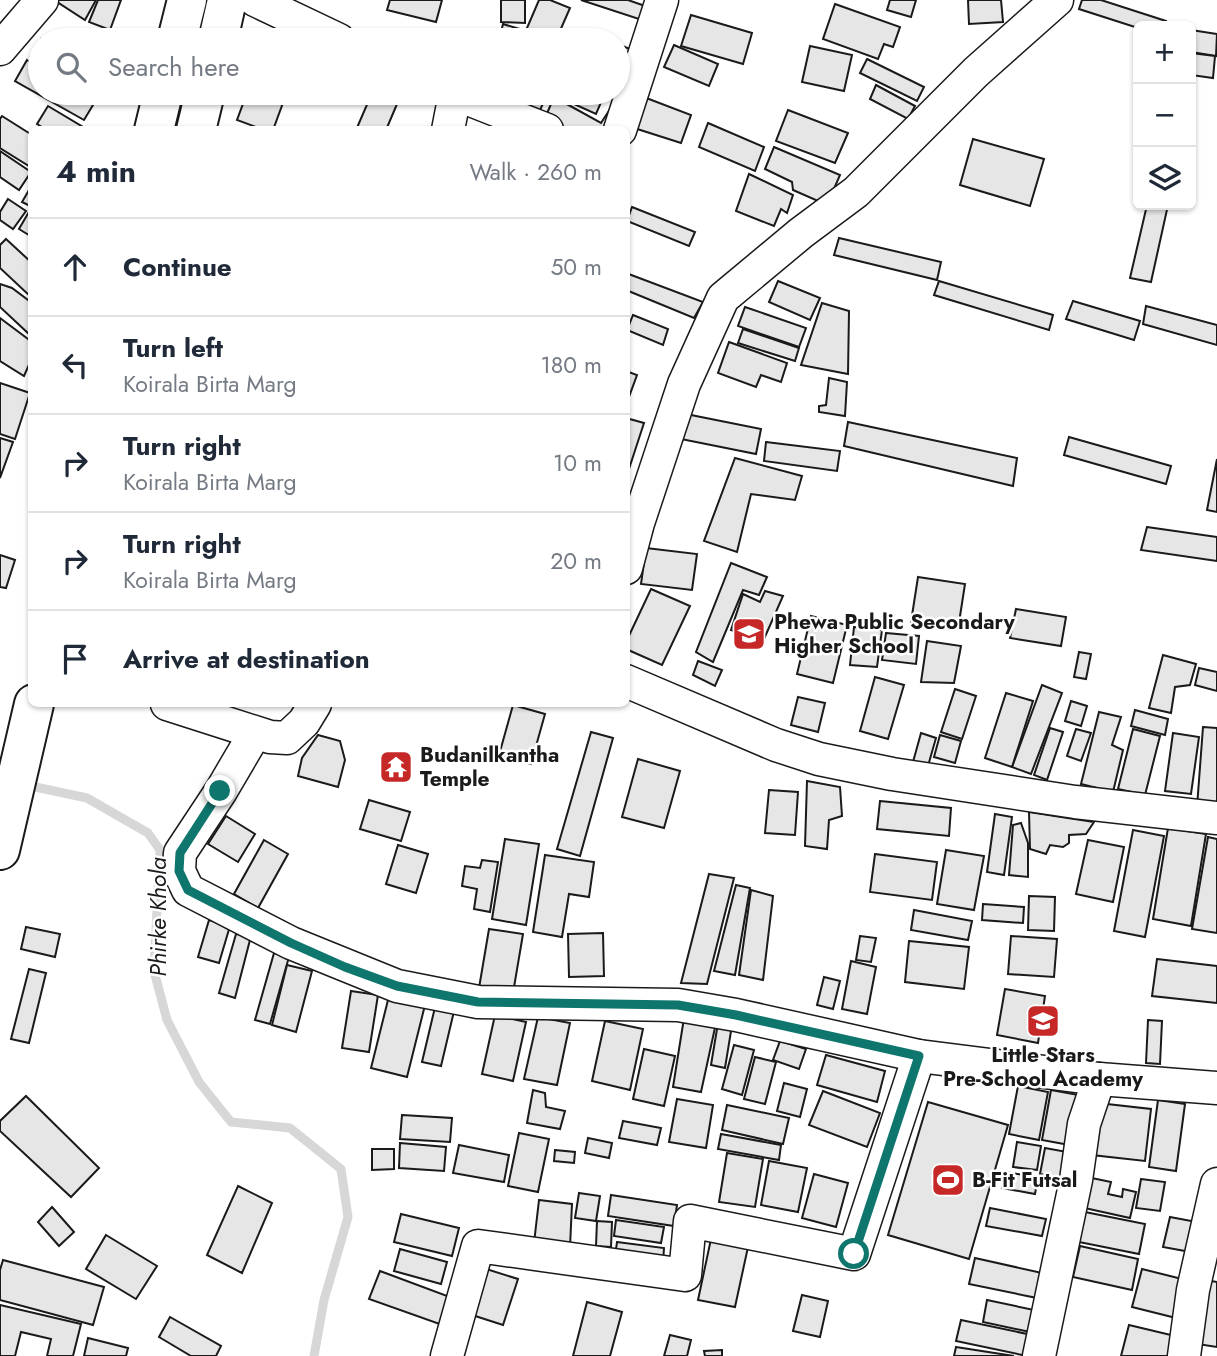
<!DOCTYPE html>
<html lang="en">
<head>
<meta charset="utf-8">
<style>
  body { margin:0; font-family:Jost,sans-serif; background:#f6f6f7; color:#1f2937 }
  .controls { position:absolute; right:21px; top:21px; display:grid; overflow:hidden; border-radius:10px; box-shadow:0 2px 5px #0004 }
  .controls button { width:63px; height:63px; display:grid; place-items:center; padding:0; border:0; border-bottom:2px solid #e0e1e3; background:#fff; color:#1f2937; font:35px sans-serif }
  .stop { position:absolute; width:21px; height:21px; margin:-16px; border:5px solid #0f766e; border-radius:50%; background:#fff }
  .stop.end { background:#0f766e; border-color:#fff; box-shadow:0 2px 7px #0008 }
  .list { margin:0; padding:0; list-style:none }
  h2 { display:flex; justify-content:space-between; align-items:center; height:91px; margin:0; padding:0 28px; font-size:30px }
  h2 small { font-size:23px; font-weight:400; color:#747a83 }
  .list li { display:grid; grid-template-columns:46px 1fr auto; gap:21px; align-items:center; box-sizing:border-box; height:98px; padding:0 28px; border-top:2px solid #e0e1e3 }
  .list b { display:block; font-size:26px; white-space:nowrap }
  .list p { margin:0; font-size:23px; white-space:nowrap; color:#747a83 }
  .list em { font-size:23px; font-style:normal; color:#747a83 }
  .icon { flex:none; width:38px; height:38px; fill:none; stroke:currentColor; stroke-width:2; stroke-linecap:round; stroke-linejoin:round }
  .map { position:relative; flex:none; width:1217px; height:1356px; overflow:hidden }
  .search { position:absolute; background:#fff; box-shadow:0 2px 5px #0004; left:28px; top:28px; width:602px; height:77px; display:flex; align-items:center; gap:18px; box-sizing:border-box; padding:0 24px; border-radius:38px; color:#747a83; font-size:26px }
  .panel { position:absolute; background:#fff; box-shadow:0 2px 5px #0004; left:28px; top:126px; width:602px; height:581px; border-radius:10px }
  .map>svg:first-child { display:block }
</style>
</head>
<body>
<div class="map">
<svg width="1217" height="1356" viewBox="0 0 1217 1356">
  <rect width="100%" height="100%" fill="#fff"/>
  <g fill="none" stroke-linecap="round" stroke-linejoin="round">
    <polyline stroke="#d7d7d7" stroke-width="9" points="26,785 87,798 148,833 160,850 154,971 167,1020 199,1082 231,1122 290,1128 341,1169 348,1217 324,1300 314,1356"/>
  </g>
  <g fill="#e6e6e6" stroke="#1a1a1a" stroke-width="2">
    <polygon points="54,0 96,0 85,20"/>
    <polygon points="98,0 121,0 110,30 89,22"/>
    <polygon points="390,0 442,0 436,22 387,10"/>
    <polygon points="501,0 525,0 525,23 501,22"/>
    <polygon points="539,0 550,0 570,8 556,40 536,40 524,35"/>
    <polygon points="581,0 628,0 648,7 645,21"/>
    <polygon points="890,0 916,0 911,17 887,10"/>
    <polygon points="968,0 1001,0 1003,22 969,24"/>
    <polygon points="1082,0 1101,0 1166,21 1165,26 1138,28 1079,9"/>
    <polygon points="835,4 900,27 893,47 884,44 878,59 823,39"/>
    <polygon points="691,15 752,33 743,64 681,46"/>
    <polygon points="503,24 523,30 520,40 499,40"/>
    <polygon points="1191,30 1217,34 1216,56 1191,52"/>
    <polygon points="40,41 40,64 30,58"/>
    <polygon points="618,44 632,50 627,62 618,58"/>
    <polygon points="674,45 718,64 709,86 664,67"/>
    <polygon points="810,46 852,55 844,91 802,82"/>
    <polygon points="1191,53 1215,56 1213,78 1191,75"/>
    <polygon points="618,59 626,62 621,84 618,83"/>
    <polygon points="867,59 924,87 917,101 860,73"/>
    <polygon points="27,60 40,68 40,93 84,93 96,100 84,120 15,81"/>
    <polygon points="876,85 915,106 908,119 870,99"/>
    <polygon points="247,93 264,93 284,100 273,130 264,130 237,120"/>
    <polygon points="372,93 388,93 400,97 386,130 356,130"/>
    <polygon points="515,93 548,93 540,110 513,99"/>
    <polygon points="557,93 605,93 596,114 556,96"/>
    <polygon points="641,96 691,115 681,143 631,127"/>
    <polygon points="554,97 601,123 616,100 612,130 567,130 545,118"/>
    <polygon points="48,106 83,127 82,130 47,130 37,124"/>
    <polygon points="788,110 848,133 835,163 776,141"/>
    <polygon points="2,116 32,135 32,168 0,148 0,119"/>
    <polygon points="708,123 764,147 755,171 699,147"/>
    <polygon points="973,139 1044,159 1030,206 960,185"/>
    <polygon points="774,147 840,175 827,205 793,190 792,182 765,169"/>
    <polygon points="0,151 31,172 19,190 0,177"/>
    <polygon points="749,174 793,195 787,213 781,209 774,226 736,211"/>
    <polygon points="32,185 32,207 22,202"/>
    <polygon points="8,199 26,211 13,229 0,220 0,212"/>
    <polygon points="1147,205 1168,205 1151,282 1130,278"/>
    <polygon points="632,207 695,232 689,246 627,221"/>
    <polygon points="30,210 32,211 32,237 19,229"/>
    <polygon points="839,238 941,262 937,280 834,255"/>
    <polygon points="6,239 32,263 32,298 0,268 0,245"/>
    <polygon points="626,273 703,302 694,318 626,290"/>
    <polygon points="778,281 820,298 810,320 769,302"/>
    <polygon points="939,281 1053,315 1049,330 934,295"/>
    <polygon points="0,284 12,288 32,303 30,335 0,307"/>
    <polygon points="1073,301 1140,321 1134,340 1066,319"/>
    <polygon points="822,303 849,311 848,374 801,365"/>
    <polygon points="1146,306 1217,325 1217,345 1143,324"/>
    <polygon points="745,307 806,328 799,347 738,326"/>
    <polygon points="633,315 668,329 663,345 627,330"/>
    <polygon points="0,318 32,342 32,358 24,376 0,361"/>
    <polygon points="743,329 799,348 795,361 738,343"/>
    <polygon points="729,342 787,363 781,382 761,375 756,387 718,373"/>
    <polygon points="626,371 637,375 626,405"/>
    <polygon points="829,378 847,382 845,416 819,412 819,406 826,405"/>
    <polygon points="0,383 30,393 15,439 0,434"/>
    <polygon points="686,414 761,429 756,454 681,439"/>
    <polygon points="626,418 644,423 627,475 626,474"/>
    <polygon points="848,422 1017,458 1013,486 844,446"/>
    <polygon points="1069,437 1171,466 1166,484 1064,455"/>
    <polygon points="0,438 13,442 0,478"/>
    <polygon points="766,442 840,451 837,471 764,461"/>
    <polygon points="735,458 802,476 795,500 751,494 737,552 704,541"/>
    <polygon points="1217,459 1217,512 1207,510"/>
    <polygon points="1147,527 1217,537 1217,561 1141,550"/>
    <polygon points="646,548 697,554 692,590 641,584"/>
    <polygon points="0,555 15,560 6,588 0,587"/>
    <polygon points="731,563 767,577 759,595 743,590 713,662 696,652"/>
    <polygon points="918,577 965,584 958,629 911,622"/>
    <polygon points="651,589 690,606 662,665 626,649 626,642"/>
    <polygon points="765,591 783,596 764,639 731,630 743,594 760,602"/>
    <polygon points="1016,609 1066,617 1061,646 1010,638"/>
    <polygon points="811,616 847,625 833,683 797,674"/>
    <polygon points="854,627 882,630 877,667 850,665"/>
    <polygon points="886,633 919,636 916,664 882,660"/>
    <polygon points="927,641 961,646 954,683 921,682"/>
    <polygon points="1079,652 1091,654 1086,679 1074,677"/>
    <polygon points="1163,655 1196,664 1190,685 1175,687 1171,713 1149,708"/>
    <polygon points="698,661 722,670 715,686 693,675"/>
    <polygon points="1199,668 1217,672 1217,691 1195,685"/>
    <polygon points="875,677 904,685 888,739 860,731"/>
    <polygon points="1042,685 1062,693 1031,774 1012,767"/>
    <polygon points="955,689 976,696 962,739 941,732"/>
    <polygon points="1006,693 1033,701 1012,767 985,758"/>
    <polygon points="798,697 825,703 818,732 791,725"/>
    <polygon points="1071,701 1087,706 1081,726 1065,721"/>
    <polygon points="513,705 545,714 531,764 499,755"/>
    <polygon points="1135,710 1168,719 1165,735 1131,726"/>
    <polygon points="1099,712 1121,717 1112,745 1123,750 1113,792 1081,784"/>
    <polygon points="1203,727 1217,728 1217,809 1197,807"/>
    <polygon points="1050,728 1063,732 1047,780 1034,775"/>
    <polygon points="1076,729 1091,733 1081,761 1067,756"/>
    <polygon points="1133,729 1160,736 1145,795 1118,789"/>
    <polygon points="591,732 613,738 580,856 557,849"/>
    <polygon points="921,733 936,738 928,766 913,762"/>
    <polygon points="1173,733 1199,737 1191,794 1165,791"/>
    <polygon points="318,735 340,741 345,760 338,787 298,776 302,758"/>
    <polygon points="940,735 961,741 955,763 934,757"/>
    <polygon points="638,759 680,771 664,828 622,817"/>
    <polygon points="807,781 840,787 842,816 829,820 827,849 805,846"/>
    <polygon points="769,790 798,792 795,835 765,833"/>
    <polygon points="369,800 410,812 401,841 360,829"/>
    <polygon points="880,801 951,808 949,836 877,829"/>
    <polygon points="1029,812 1094,822 1086,834 1069,835 1069,843 1063,847 1050,845 1046,854 1030,849"/>
    <polygon points="995,814 1012,817 1004,875 987,872"/>
    <polygon points="226,816 255,834 238,862 208,844"/>
    <polygon points="1021,823 1028,843 1028,877 1009,875 1013,825"/>
    <polygon points="1168,828 1206,834 1191,926 1153,919"/>
    <polygon points="1133,830 1164,836 1145,937 1114,931"/>
    <polygon points="1208,837 1217,839 1217,933 1192,929"/>
    <polygon points="505,839 539,844 526,925 492,919"/>
    <polygon points="264,840 288,854 258,908 234,894"/>
    <polygon points="1088,840 1124,847 1113,902 1076,894"/>
    <polygon points="398,845 428,854 416,893 386,884"/>
    <polygon points="946,850 984,856 974,910 937,904"/>
    <polygon points="875,854 937,862 932,900 870,892"/>
    <polygon points="545,855 594,862 589,897 569,894 562,937 533,932"/>
    <polygon points="482,860 498,862 490,912 474,909 477,889 462,886 465,866 480,868"/>
    <polygon points="709,874 734,878 707,984 681,983"/>
    <polygon points="736,885 750,888 735,975 714,971"/>
    <polygon points="751,890 773,896 763,980 739,975"/>
    <polygon points="1029,896 1055,897 1054,931 1028,930"/>
    <polygon points="983,904 1024,907 1023,923 982,920"/>
    <polygon points="914,910 972,921 968,940 911,930"/>
    <polygon points="209,920 230,926 219,963 198,957"/>
    <polygon points="26,927 60,934 55,957 21,949"/>
    <polygon points="489,929 523,934 512,999 478,994"/>
    <polygon points="603,933 604,976 569,977 568,934"/>
    <polygon points="236,934 251,936 235,998 219,993"/>
    <polygon points="860,936 876,938 871,962 856,960"/>
    <polygon points="1011,936 1057,939 1054,977 1008,974"/>
    <polygon points="909,941 969,947 964,989 905,982"/>
    <polygon points="274,953 289,957 270,1024 255,1020"/>
    <polygon points="1157,959 1217,966 1217,1003 1152,996"/>
    <polygon points="851,961 876,967 867,1014 842,1009"/>
    <polygon points="287,965 312,971 296,1032 272,1025"/>
    <polygon points="29,969 46,973 29,1043 11,1039"/>
    <polygon points="824,977 840,981 833,1009 817,1005"/>
    <polygon points="1005,989 1045,996 1038,1043 997,1035"/>
    <polygon points="351,991 378,995 369,1052 342,1048"/>
    <polygon points="389,996 425,1005 407,1077 371,1068"/>
    <polygon points="436,1003 455,1007 441,1066 422,1062"/>
    <polygon points="495,1015 526,1022 513,1081 482,1074"/>
    <polygon points="538,1017 570,1023 557,1085 524,1079"/>
    <polygon points="684,1018 716,1023 701,1092 673,1087"/>
    <polygon points="1148,1020 1162,1021 1160,1064 1146,1063"/>
    <polygon points="605,1021 643,1029 630,1090 592,1081"/>
    <polygon points="718,1023 732,1025 725,1068 711,1065"/>
    <polygon points="780,1041 806,1049 799,1069 773,1060"/>
    <polygon points="734,1045 754,1050 742,1095 722,1089"/>
    <polygon points="644,1049 675,1056 664,1106 633,1099"/>
    <polygon points="826,1055 885,1071 877,1102 817,1085"/>
    <polygon points="755,1057 776,1062 765,1104 744,1099"/>
    <polygon points="784,1083 807,1089 800,1117 777,1111"/>
    <polygon points="1018,1086 1048,1092 1039,1140 1009,1134"/>
    <polygon points="533,1090 545,1093 546,1107 565,1111 560,1129 527,1123"/>
    <polygon points="1051,1090 1084,1096 1075,1146 1042,1140"/>
    <polygon points="823,1091 880,1113 867,1147 809,1125"/>
    <polygon points="26,1096 99,1168 71,1197 0,1131 0,1121"/>
    <polygon points="677,1099 713,1105 706,1148 669,1142"/>
    <polygon points="1158,1100 1185,1104 1176,1171 1149,1167"/>
    <polygon points="928,1102 1008,1125 969,1259 888,1235"/>
    <polygon points="1098,1103 1151,1109 1145,1161 1092,1155"/>
    <polygon points="727,1105 789,1118 783,1144 722,1130"/>
    <polygon points="402,1115 452,1118 450,1142 400,1139"/>
    <polygon points="623,1121 661,1128 657,1145 619,1138"/>
    <polygon points="519,1133 549,1139 538,1192 508,1186"/>
    <polygon points="721,1134 781,1145 779,1160 718,1149"/>
    <polygon points="588,1138 612,1143 609,1158 585,1153"/>
    <polygon points="1017,1142 1041,1146 1037,1170 1013,1167"/>
    <polygon points="400,1143 446,1147 444,1171 399,1168"/>
    <polygon points="459,1145 509,1155 504,1182 453,1173"/>
    <polygon points="1045,1148 1067,1152 1062,1178 1040,1174"/>
    <polygon points="372,1149 394,1149 394,1169 372,1170"/>
    <polygon points="555,1150 575,1152 574,1163 554,1161"/>
    <polygon points="727,1153 763,1159 755,1207 719,1202"/>
    <polygon points="769,1161 807,1168 798,1212 761,1205"/>
    <polygon points="1005,1172 1038,1177 1035,1194 1002,1188"/>
    <polygon points="814,1174 848,1183 836,1227 802,1218"/>
    <polygon points="1087,1177 1111,1182 1108,1194 1122,1197 1123,1189 1136,1192 1130,1218 1080,1207"/>
    <polygon points="1141,1179 1165,1182 1160,1211 1136,1208"/>
    <polygon points="238,1186 272,1203 242,1273 207,1255"/>
    <polygon points="579,1193 600,1196 596,1221 575,1218"/>
    <polygon points="611,1195 677,1205 674,1226 608,1216"/>
    <polygon points="539,1200 572,1204 570,1247 534,1243"/>
    <polygon points="52,1207 74,1232 59,1246 38,1222"/>
    <polygon points="990,1208 1046,1219 1042,1236 986,1226"/>
    <polygon points="1085,1212 1145,1224 1139,1254 1079,1242"/>
    <polygon points="401,1214 459,1228 452,1256 394,1242"/>
    <polygon points="1170,1217 1202,1223 1196,1253 1163,1247"/>
    <polygon points="616,1220 664,1227 661,1243 614,1236"/>
    <polygon points="597,1221 612,1222 611,1247 596,1246"/>
    <polygon points="106,1235 157,1266 136,1299 86,1269"/>
    <polygon points="711,1239 748,1247 735,1307 698,1300"/>
    <polygon points="617,1242 664,1248 663,1262 615,1256"/>
    <polygon points="1080,1246 1138,1259 1132,1290 1073,1277"/>
    <polygon points="400,1249 447,1262 441,1284 394,1271"/>
    <polygon points="975,1258 1042,1273 1037,1298 969,1284"/>
    <polygon points="3,1260 104,1287 93,1325 0,1300 0,1270"/>
    <polygon points="483,1268 518,1279 503,1325 469,1314"/>
    <polygon points="1142,1269 1190,1281 1180,1319 1132,1307"/>
    <polygon points="380,1271 458,1300 448,1327 369,1299"/>
    <polygon points="1200,1279 1217,1282 1217,1347 1191,1343"/>
    <polygon points="802,1295 828,1301 820,1337 793,1331"/>
    <polygon points="987,1300 1034,1310 1030,1332 983,1322"/>
    <polygon points="587,1302 622,1312 610,1356 573,1356"/>
    <polygon points="0,1305 81,1324 73,1356 47,1356 51,1339 21,1332 15,1356 0,1356"/>
    <polygon points="170,1317 221,1346 216,1356 191,1356 159,1337"/>
    <polygon points="961,1320 1032,1335 1027,1356 956,1341"/>
    <polygon points="1129,1325 1175,1336 1170,1356 1121,1356"/>
    <polygon points="670,1335 691,1340 687,1356 664,1356"/>
    <polygon points="88,1338 128,1348 126,1356 84,1356"/>
    <polygon points="956,1347 1014,1356 954,1356"/>
    <polygon points="722,1350 722,1356 705,1356 704,1351"/>
  </g>
  <g fill="none" stroke-linecap="round" stroke-linejoin="round">
    <defs>
      <g id="minor">
        <polyline points="255,0 339,40"/>
        <polyline points="0,49 42,0"/>
        <polyline points="453,93 547,130"/>
        <polyline points="448,130 455,94"/>
        <polyline points="620,130 662,0"/>
        <polyline points="626,568 638,523 684,384 723,298 801,233 856,192 976,72 1057,0"/>
        <polyline points="626,681 776,745 819,759 892,774 1075,802 1217,818"/>
        <polyline points="167,704 270,737 287,738 304,722 315,704"/>
        <polyline points="255,733 221,791 180,853 179,871 188,890 291,943 397,986 478,1002 678,1005 736,1015 919,1056"/>
        <polyline points="447,1356 478,1246 685,1275 690,1221 854,1254 919,1056 1099,1079 1217,1088"/>
        <polyline points="1039,1356 1076,1180 1084,1124 1099,1079"/>
        <polyline points="1184,1356 1193,1290 1217,1184"/>
      </g>
      <g id="highway">
        <polyline points="177,40 187,0"/>
        <polyline points="218,40 227,0"/>
        <polyline points="154,130 163,93"/>
        <polyline points="196,130 205,93"/>
        <polyline points="0,850 34,704"/>
      </g>
    </defs>
    <use href="#minor" stroke="#1a1a1a" stroke-width="35"/>
    <use href="#highway" stroke="#1a1a1a" stroke-width="42"/>
    <use href="#minor" stroke="#fff" stroke-width="32"/>
    <use href="#highway" stroke="#fff" stroke-width="38"/>
  </g>
  <g fill="none" stroke-linecap="round" stroke-linejoin="round">
    <polyline stroke="#0f766e" stroke-width="9" points="220,791 180,853 179,871 188,890 291,943 345,967 397,986 478,1002 678,1005 736,1015 919,1056 854,1254"/>
  </g>
  <defs>
    <symbol id="school-square" viewBox="-11 -11 22 22"><rect x="-9" y="-9" width="18" height="18" rx="4" fill="#c62828" stroke="#fff"/><path d="M0-5L7-2L0 1L-7-2ZM-4 1L0 2.5L4 1V4Q0 6-4 4Z" fill="#fff"/></symbol>
    <symbol id="temple-square" viewBox="-11 -11 22 22"><rect x="-9" y="-9" width="18" height="18" rx="4" fill="#c62828" stroke="#fff"/><path d="M0-6L5-2H3V0L6.5 2.5H4V6H1.5V3h-3V6H-4V2.5H-6.5L-3 0V-2H-5Z" fill="#fff"/></symbol>
    <symbol id="stadium-square" viewBox="-11 -11 22 22"><rect x="-9" y="-9" width="18" height="18" rx="4" fill="#c62828" stroke="#fff"/><path d="M0-5a6.5 5 0 1 0 0 10a6.5 5 0 1 0 0-10ZM-3.5-1.8h7v3.6h-7Z" fill="#fff"/></symbol>
  </defs>
  <g fill-rule="evenodd">
    <use href="#school-square" x="730" y="615" width="38" height="38"/>
    <use href="#temple-square" x="377" y="748" width="38" height="38"/>
    <use href="#school-square" x="1024" y="1002" width="38" height="38"/>
    <use href="#stadium-square" x="929" y="1161" width="38" height="38"/>
  </g>
  <g text-anchor="middle" stroke-width="5" stroke-linejoin="round" paint-order="stroke">
    <g font-size="21" font-weight="bold" fill="#1a1a1a" stroke="#fff" text-anchor="start">
      <text x="774" y="629">Phewa Public Secondary<tspan x="774" dy="24">Higher School</tspan></text>
      <text x="420" y="762">Budanilkantha<tspan x="420" dy="24">Temple</tspan></text>
      <text x="1043" y="1062" text-anchor="middle">Little Stars<tspan x="1043" dy="24">Pre-School Academy</tspan></text>
      <text x="972" y="1187">B-Fit Futsal</text>
    </g>
    <g font-size="23" font-style="italic" fill="#1a1a1a" stroke="#fff">
      <text transform="translate(158 917) rotate(-90)" y="8">Phirke Khola</text>
    </g>
  </g>
</svg>
<div class="controls">
<button>+</button>
<button>−</button>
<button><svg class="icon" aria-label="layers" viewBox="0 0 24 24"><path d="M12 4l9 5-9 5-9-5zM3 14l9 5 9-5"/></svg></button>
</div>
<div class="stop" style="left:854px;top:1254px"></div>
<div class="stop end" style="left:220px;top:791px"></div>
<div class="search"><svg class="icon" aria-label="search" viewBox="0 0 24 24"><circle cx="10" cy="10" r="6"/><path d="M15 15l6 6"/></svg>Search here</div>
<section class="panel">
<h2>4 min<small>Walk · 260 m</small></h2>
<ul class="list">
<li><svg class="icon" aria-label="ahead" viewBox="0 0 24 24"><path d="M12 20V5M6 11l6-6 6 6"/></svg><div><b>Continue</b></div><em>50 m</em></li>
<li><svg class="icon" aria-label="left" viewBox="0 0 24 24"><path d="M17 20v-9H6M10 6l-5 5 5 5"/></svg><div><b>Turn left</b><p>Koirala Birta Marg</p></div><em>180 m</em></li>
<li><svg class="icon" aria-label="right" viewBox="0 0 24 24"><path d="M7 20v-9h11M14 6l5 5-5 5"/></svg><div><b>Turn right</b><p>Koirala Birta Marg</p></div><em>10 m</em></li>
<li><svg class="icon" aria-label="right" viewBox="0 0 24 24"><path d="M7 20v-9h11M14 6l5 5-5 5"/></svg><div><b>Turn right</b><p>Koirala Birta Marg</p></div><em>20 m</em></li>
<li><svg class="icon" aria-label="arrive" viewBox="0 0 24 24"><path d="M6 21V4h12l-3 4 3 4H6"/></svg><div><b>Arrive at destination</b></div></li>
</ul>
</section>
</div>
</body>
</html>
